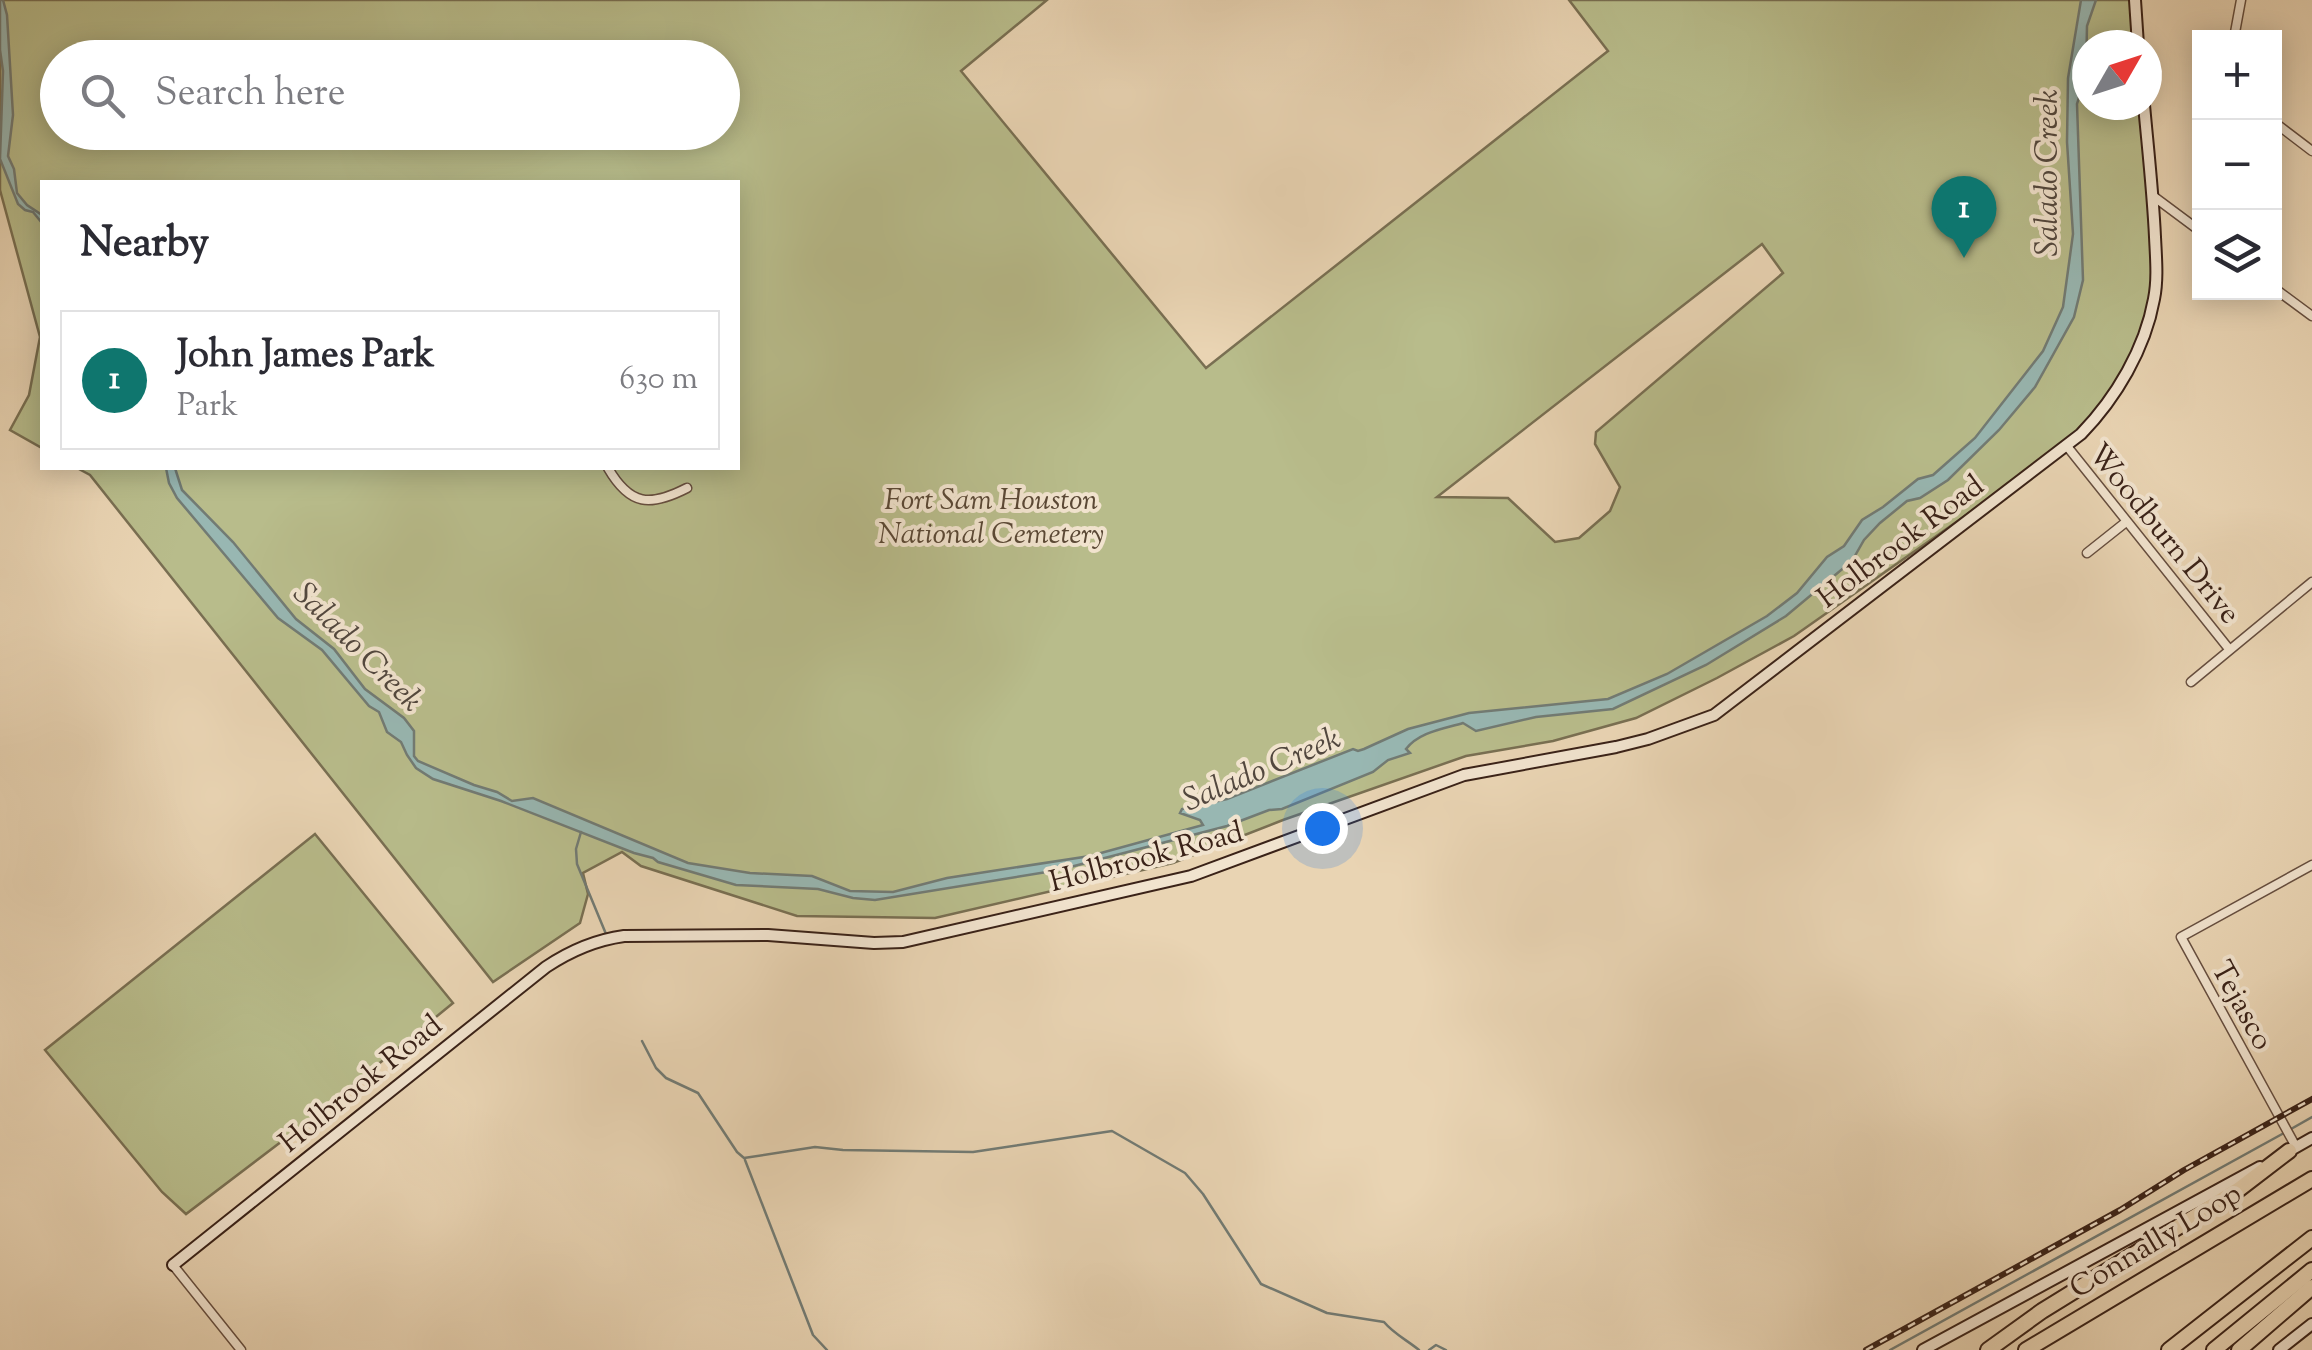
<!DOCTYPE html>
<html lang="en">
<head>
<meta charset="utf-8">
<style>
  body { margin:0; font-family:"Sorts Mill Goudy",serif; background:#f7f7f7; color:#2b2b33 }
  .controls { position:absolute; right:30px; top:30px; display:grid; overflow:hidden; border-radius:0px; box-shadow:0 5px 25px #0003 }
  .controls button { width:90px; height:90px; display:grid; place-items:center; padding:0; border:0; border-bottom:2px solid #e1e1e2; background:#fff; color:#2b2b33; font:50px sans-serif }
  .compass { position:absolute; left:2072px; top:30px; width:90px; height:90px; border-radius:50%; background:#fff; box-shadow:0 5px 25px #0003; rotate:51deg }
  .you { position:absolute; left:1322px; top:828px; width:35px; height:35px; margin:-25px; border:8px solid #fff; border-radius:50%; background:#1a73e8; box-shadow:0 0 0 15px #1a73e833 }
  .badge { display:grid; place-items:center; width:65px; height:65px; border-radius:50%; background:#0f766e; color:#fff; font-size:32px; font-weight:700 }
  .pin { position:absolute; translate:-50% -82px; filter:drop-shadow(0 2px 5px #0008) }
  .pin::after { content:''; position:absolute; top:52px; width:35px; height:30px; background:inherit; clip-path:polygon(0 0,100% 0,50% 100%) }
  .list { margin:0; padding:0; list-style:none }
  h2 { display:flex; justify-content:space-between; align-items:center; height:130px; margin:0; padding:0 40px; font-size:42px }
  h2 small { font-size:32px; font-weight:400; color:#7c7c81 }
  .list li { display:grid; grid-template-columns:65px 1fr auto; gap:30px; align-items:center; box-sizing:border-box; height:140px; margin:0 20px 20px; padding:0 20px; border:2px solid #e1e1e2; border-radius:0px }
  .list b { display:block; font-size:38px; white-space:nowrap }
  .list p { margin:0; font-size:32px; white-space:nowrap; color:#7c7c81 }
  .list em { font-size:32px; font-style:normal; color:#7c7c81 }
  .icon { flex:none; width:55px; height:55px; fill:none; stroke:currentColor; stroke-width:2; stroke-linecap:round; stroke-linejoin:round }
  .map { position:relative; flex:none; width:2312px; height:1350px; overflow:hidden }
  .search { position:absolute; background:#fff; box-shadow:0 5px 25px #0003; left:40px; top:40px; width:700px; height:110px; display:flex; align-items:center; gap:25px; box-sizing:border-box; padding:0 35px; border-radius:55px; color:#7c7c81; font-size:38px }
  .panel { position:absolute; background:#fff; box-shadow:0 5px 25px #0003; left:40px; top:180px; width:700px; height:290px; border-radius:0px }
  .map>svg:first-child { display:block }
</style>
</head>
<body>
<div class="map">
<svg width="2312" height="1350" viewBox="0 0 2312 1350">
  <rect width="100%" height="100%" fill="#e9d4b3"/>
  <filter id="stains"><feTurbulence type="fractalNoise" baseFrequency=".002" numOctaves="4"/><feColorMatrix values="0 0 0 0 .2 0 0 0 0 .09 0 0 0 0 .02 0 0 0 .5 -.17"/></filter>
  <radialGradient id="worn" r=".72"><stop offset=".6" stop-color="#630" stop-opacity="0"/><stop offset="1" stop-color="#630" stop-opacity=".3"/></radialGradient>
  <g fill="#b8bc8b" stroke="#796f52" stroke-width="2.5" fill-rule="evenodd">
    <path d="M0,0h1047l-86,71 245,297 402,-317 -39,-51h562l7,45h-51v60h57l11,184 -20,65 -27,47 -42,44 -272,191 -77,42 -81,40 -83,23 -87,15 -183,64 -110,43 -238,55 -138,-2 -156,-50 -19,-14 -39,21 5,21 -8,29 -87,59 -403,-507 -13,-7h661v-286h-696v266l-32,-18 19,-35 11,-58 -40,-147zM58,58h664v74h-664zM1762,244l21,29 -187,159 -1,12 25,43 -10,24 -31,27 -24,4 -47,-44 -71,-1z"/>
    <polygon points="315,834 453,1003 315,1116 186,1214 162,1192 45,1050"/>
  </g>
  <g fill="#98b7b2" stroke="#727b74" stroke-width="2.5">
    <polygon points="0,0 3,0 7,15 13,115 8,156 14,169 17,193 27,205 42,215 42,223 33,212 25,210 18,204 0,159 3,71 0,50"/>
    <path d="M2081,0h15l-9,26 -1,49 -9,29 6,176 -9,37 -39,70 -36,43 -51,50 -28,18 -13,3 -27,22 -16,17 -12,21 -66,55 -80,49 -93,44 -77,8 -60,14 -13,-8c-20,6 -44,9 -57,26l4,4 -22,7 -15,12 -91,37 -13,1 -42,16 -168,44 -184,30 -22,-2 -35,-9 -82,-4 -78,-23 -5,-4 -19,-5 -133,-52 -68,-22 -17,-11 -9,-13 -6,-13 -14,-10 -8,-20 -10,-6 -47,-56 -44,-32 -101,-120 -8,-15 -3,-15h9l7,22 51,52 63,77 38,30 31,40 39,29 10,13v25l4,5 56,24 23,7 15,9 21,-3 155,65 62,10 62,3 38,15 43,1 54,-14 143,-22 113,-31 -3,-5 -20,-7 2,-4 45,-10 126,-50 5,2 6,-2 44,-20 61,-16 139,-14 59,-25 100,-58 30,-23 30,-36 17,-11 18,-26 21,-13 35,-28 15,-4 42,-37 68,-87 20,-44 10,-73 -6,-92 1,-64z"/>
  </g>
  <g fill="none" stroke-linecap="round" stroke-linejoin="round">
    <g stroke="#727b74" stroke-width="2.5">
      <polyline points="581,832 576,849 577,864 606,934"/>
      <path d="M642,1041l14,27 10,10 32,15 39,59 7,6 71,-11 28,3 130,2 139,-21 73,42 18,21 58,90 66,29 57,9c10,12 23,18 35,28"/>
      <polyline points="2291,1129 2312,1117"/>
      <polyline points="745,1160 813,1335 827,1350"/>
      <polyline points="1429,1350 1436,1345 1446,1350"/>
      <polyline points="1890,1350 2284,1133"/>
    </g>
    <defs>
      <g id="street">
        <polyline points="2234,38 2241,0"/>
        <polyline points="2274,122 2312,151"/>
        <polyline points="2153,196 2200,231"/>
        <polyline points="2274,288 2312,316"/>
        <polyline points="2066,445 2229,649"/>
        <path d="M608,468c22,38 42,39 79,20"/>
        <polyline points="2087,553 2126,522"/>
        <polyline points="2191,682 2312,582"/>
        <polyline points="2296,1147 2181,937 2312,865"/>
        <polyline points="173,1265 241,1350"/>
      </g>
      <g id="secondary">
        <polyline points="2135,0 2138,45"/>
        <polyline points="2284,1154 2312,1138"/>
        <path d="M173,1265l373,-298c24,-16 49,-27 78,-31l144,-1 106,8 29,-1 288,-66 273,-101 152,-28 32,-8 66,-24 367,-281c35,-36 64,-85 73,-135 4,-20 2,-41 1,-62 -2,-44 -7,-88 -11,-132"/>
        <polyline points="1923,1350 2260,1167"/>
        <polyline points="2279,1350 2312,1324"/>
      </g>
      <g id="highway">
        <polyline points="1988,1350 2042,1311 2238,1190 2289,1151"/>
        <polyline points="2026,1350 2312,1179"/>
        <polyline points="2169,1350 2312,1238"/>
        <polyline points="2214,1350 2312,1270"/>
        <polyline points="2239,1350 2312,1287"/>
      </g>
    </defs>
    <use href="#street" stroke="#664e3f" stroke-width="11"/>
    <use href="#secondary" stroke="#3a2218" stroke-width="14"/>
    <use href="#highway" stroke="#3a2218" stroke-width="18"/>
    <use href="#street" stroke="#f1e3ce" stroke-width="8"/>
    <use href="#secondary" stroke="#f1e3ce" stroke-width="10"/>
    <use href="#highway" stroke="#e9d4b3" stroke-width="14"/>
    <defs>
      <polyline id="rail" points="1866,1350 2120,1210 2184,1170 2312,1099"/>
    </defs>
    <use href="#rail" stroke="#3a2218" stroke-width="6"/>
    <use href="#rail" stroke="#f1e3ce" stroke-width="2.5" stroke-dasharray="8" stroke-linecap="butt"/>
  </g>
  <g text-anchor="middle" stroke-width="8" stroke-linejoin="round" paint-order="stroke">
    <g font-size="30" font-style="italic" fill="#5a4835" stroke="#f1e3ce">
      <text x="991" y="509">Fort Sam Houston<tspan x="991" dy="34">National Cemetery</tspan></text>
    </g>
    <g font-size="30" fill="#3a2218" stroke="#f1e3ce">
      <text transform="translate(2165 533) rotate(51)" y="10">Woodburn Drive</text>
      <text transform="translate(1900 541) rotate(-37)" y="10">Holbrook Road</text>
      <text transform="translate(1146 856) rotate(-15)" y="10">Holbrook Road</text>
      <text transform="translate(2243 1005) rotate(61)" y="10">Tejasco</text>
      <text transform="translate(360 1083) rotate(-39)" y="10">Holbrook Road</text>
      <text transform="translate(2155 1240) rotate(-31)" y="10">Connally Loop</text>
    </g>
    <g font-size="32" font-style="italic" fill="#52473e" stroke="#f1e3ce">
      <text transform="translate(2046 173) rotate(-90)" y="11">Salado Creek</text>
      <text transform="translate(359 646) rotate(45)" y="11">Salado Creek</text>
      <text transform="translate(1261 768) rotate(-23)" y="11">Salado Creek</text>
    </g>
  </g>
  <rect width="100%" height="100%" filter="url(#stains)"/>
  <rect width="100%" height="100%" fill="url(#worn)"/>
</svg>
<div class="controls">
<button>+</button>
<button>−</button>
<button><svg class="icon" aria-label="layers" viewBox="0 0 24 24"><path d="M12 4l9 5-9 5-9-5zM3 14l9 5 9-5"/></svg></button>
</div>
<svg class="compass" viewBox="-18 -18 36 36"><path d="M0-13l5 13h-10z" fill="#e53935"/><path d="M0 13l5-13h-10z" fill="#7c7c81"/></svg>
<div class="you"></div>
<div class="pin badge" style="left:1964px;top:258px">1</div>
<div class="search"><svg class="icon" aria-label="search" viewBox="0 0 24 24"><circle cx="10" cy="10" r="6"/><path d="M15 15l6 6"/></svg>Search here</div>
<section class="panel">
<h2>Nearby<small></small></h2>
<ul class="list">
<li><span class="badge">1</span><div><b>John James Park</b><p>Park</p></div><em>630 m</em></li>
</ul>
</section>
</div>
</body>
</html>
